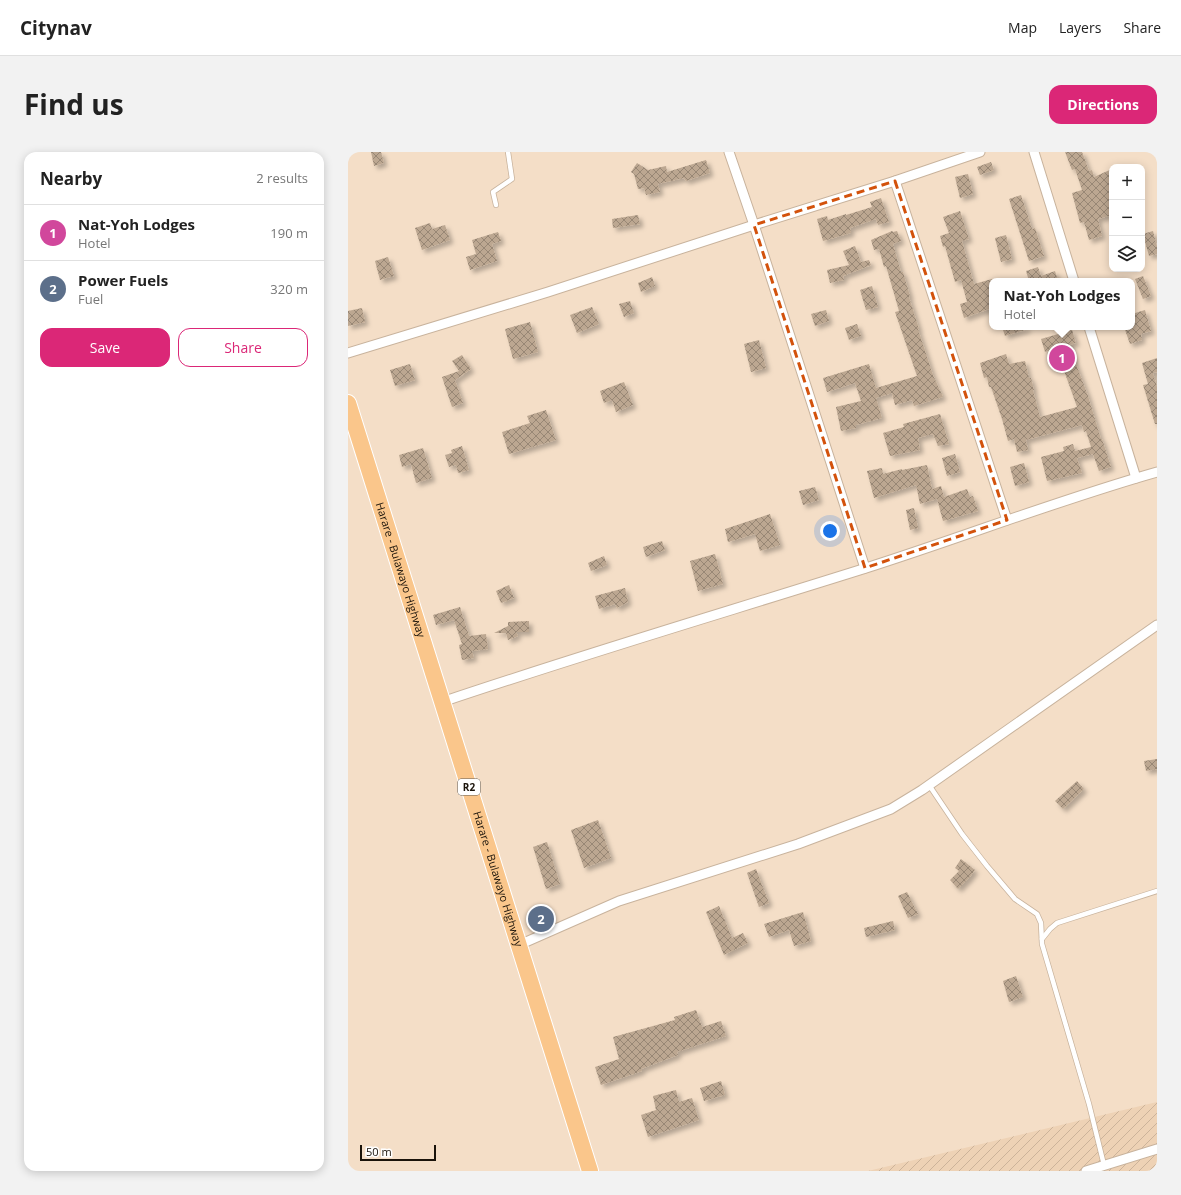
<!DOCTYPE html>
<html lang="en">
<head>
<meta charset="utf-8">
<style>
  body { margin:0; font-family:"Open Sans",sans-serif; background:#f2f2f2; color:#222 }
  .controls { position:absolute; right:12px; top:12px; display:grid; overflow:hidden; border-radius:8px; box-shadow:0 2px 10px #0003 }
  .controls button { width:36px; height:36px; display:grid; place-items:center; padding:0; border:0; border-bottom:1px solid #e0e0e0; background:#fff; color:#222; font:20px sans-serif }
  .scale { position:absolute; left:12px; bottom:10px; width:76px; box-sizing:border-box; padding-left:4px; border:2px solid #1a130a; border-top:0; font-size:11px; line-height:14px; white-space:nowrap; color:#1a130a; -webkit-text-stroke:3px #fff; paint-order:stroke }
  .you { position:absolute; left:482px; top:379px; width:14px; height:14px; margin:-10px; border:3px solid #fff; border-radius:50%; background:#1a73e8; box-shadow:0 0 0 6px #1a73e833 }
  .badge { display:grid; place-items:center; width:26px; height:26px; border-radius:50%; background:#db2777; color:#fff; font-size:13px; font-weight:700 }
  .pin { position:absolute; translate:-50% -50%; border:2px solid #fff; box-shadow:0 1px 4px #0006 }
  .popup { position:absolute; left:641px; top:126px; width:146px; height:52px; box-sizing:border-box; display:grid; place-content:center; border-radius:8px; background:#fff; filter:drop-shadow(0 1px 3px #0005); font-size:13px; white-space:nowrap; color:#767676 }
  .popup b { font-size:15px; color:#222 }
  .popup::after { content:''; position:absolute; left:50%; top:100%; margin-left:-8px; border:8px solid transparent; border-top-color:#fff }
  .list { margin:0; padding:0; list-style:none }
  h2 { display:flex; justify-content:space-between; align-items:center; height:52px; margin:0; padding:0 16px; font-size:17px }
  h2 small { font-size:13px; font-weight:400; color:#767676 }
  .list li { display:grid; grid-template-columns:26px 1fr auto; gap:12px; align-items:center; box-sizing:border-box; height:56px; padding:0 16px; border-top:1px solid #e0e0e0 }
  .list b { display:block; font-size:15px; white-space:nowrap }
  .list p { margin:0; font-size:13px; white-space:nowrap; color:#767676 }
  .list em { font-size:13px; font-style:normal; color:#767676 }
  .actions { display:flex; gap:8px; padding:12px 16px }
  .actions a { flex:1; padding:9px 0; border:1px solid #db2777; border-radius:12px; text-align:center; font-size:14px; color:#db2777 }
  .actions .main { background:#db2777; color:#fff }
  .icon { flex:none; width:22px; height:22px; fill:none; stroke:currentColor; stroke-width:2; stroke-linecap:round; stroke-linejoin:round }
  .map { position:relative; flex:none; width:809px; height:1019px; overflow:hidden; border-radius:12px }
  header { display:flex; align-items:center; gap:24px; box-sizing:border-box; height:56px; padding:0 20px; background:#fff; border-bottom:1px solid #e0e0e0 }
  header strong { font-size:19px }
  nav { display:flex; gap:22px; margin-inline-start:auto; font-size:14px }
  .intro { display:flex; align-items:center; justify-content:space-between; box-sizing:border-box; height:96px; padding:0 24px }
  h1 { margin:0; font-size:28px }
  .button { padding:10px 18px; border-radius:12px; background:#db2777; color:#fff; font-size:14px; font-weight:700 }
  main { display:flex; gap:24px; padding:0 24px }
  aside { flex:1; background:#fff; border-radius:12px; box-shadow:0 2px 10px #0003 }
  .map>svg:first-child { display:block }
</style>
</head>
<body>
<header>
<strong>Citynav</strong>
<nav><a>Map</a><a>Layers</a><a>Share</a></nav>
</header>
<div class="intro"><h1>Find us</h1><a class="button">Directions</a></div>
<main>
<aside>
<h2>Nearby<small>2 results</small></h2>
<ul class="list">
<li><span class="badge" style="background:#d1479c">1</span><div><b>Nat-Yoh Lodges</b><p>Hotel</p></div><em>190 m</em></li>
<li><span class="badge" style="background:#5c6f8a">2</span><div><b>Power Fuels</b><p>Fuel</p></div><em>320 m</em></li>
</ul>
<div class="actions"><a class="main">Save</a><a>Share</a></div>
</aside>
<div class="map">
<svg width="809" height="1019" viewBox="0 0 809 1019">
  <defs>
    <pattern id="industrial-furrows" width="10" height="10" patternUnits="userSpaceOnUse"><rect width="10" height="10" fill="#eed2b5"/><path d="M-1 1l2-2M0 10L10 0M9 11l2-2" fill="none" stroke="#ccb39a"/></pattern>
    <pattern id="building-cross-hatch" width="8" height="8" patternUnits="userSpaceOnUse"><rect width="8" height="8" fill="#bca791"/><path d="M0 0l8 8M0 8l8-8" fill="none" stroke="#988775"/></pattern>
    <filter id="shadow"><feDropShadow dx="3.5" dy="3.5" stdDeviation="2" flood-color="#0004"/></filter>
  </defs>
  <rect width="100%" height="100%" fill="#f4dec7"/>
  <polygon fill="url(#industrial-furrows)" points="809,950 809,1019 520,1019"/>
  <g fill="url(#building-cross-hatch)" filter="url(#shadow)">
    <polygon points="23,0 33,0 36,11 26,14"/>
    <polygon points="717,0 734,0 741,19 744,18 746,25 764,17 764,63 750,67 754,84 741,88 736,70 732,71 724,41 734,38 727,17 724,18"/>
    <polygon points="358,8 362,21 338,29 336,26 310,32 312,40 298,43 296,36 290,37 286,22 283,20 289,11 300,18 318,14 319,20"/>
    <polygon points="643,10 646,18 632,23 629,15"/>
    <polygon points="620,22 625,42 612,46 607,25"/>
    <polygon points="673,43 684,77 687,76 696,104 681,109 661,47"/>
    <polygon points="533,46 541,70 530,73 528,67 502,76 503,81 475,89 469,67 479,64 480,68 498,62 498,63 524,55 522,50"/>
    <polygon points="612,59 621,87 614,89 626,132 644,127 644,156 616,166 612,152 619,150 613,128 607,130 597,94 595,95 592,84 601,81 595,65"/>
    <polygon points="290,63 292,72 265,76 264,67"/>
    <polygon points="82,71 84,77 97,73 102,88 74,98 67,76"/>
    <polygon points="544,79 545,80 549,79 553,89 545,92 553,120 555,120 562,144 561,145 571,177 570,177 585,223 595,245 566,254 564,248 547,253 544,241 528,246 534,266 508,273 508,276 493,279 488,255 513,249 507,231 479,240 475,226 521,212 528,236 569,224 547,160 551,159 538,114 536,115 531,97 526,98 523,88"/>
    <polygon points="805,79 809,95 809,102 801,104 795,82"/>
    <polygon points="150,80 153,89 144,92 149,109 122,118 118,105 128,102 124,88"/>
    <polygon points="658,83 664,107 653,110 647,86"/>
    <polygon points="507,94 513,110 521,108 523,113 495,124 496,128 482,131 479,118 501,113 495,99"/>
    <polygon points="40,105 46,124 32,128 27,109"/>
    <polygon points="690,115 693,124 707,119 710,129 681,129 678,119"/>
    <polygon points="795,124 803,144 795,147 787,127"/>
    <polygon points="304,125 307,134 293,140 290,131"/>
    <polygon points="524,134 530,155 518,158 512,138"/>
    <polygon points="282,149 286,161 276,165 271,152"/>
    <polygon points="244,155 251,172 229,181 222,163"/>
    <polygon points="14,156 17,170 0,174 0,159"/>
    <polygon points="478,158 481,169 467,174 463,162"/>
    <polygon points="797,158 803,179 793,182 794,188 782,192 776,175 784,175 784,162"/>
    <polygon points="182,170 190,200 165,207 157,177"/>
    <polygon points="509,172 513,184 501,188 497,176"/>
    <polygon points="654,175 679,175 680,177 657,184"/>
    <polygon points="724,178 728,191 721,193 740,244 753,287 754,287 763,315 751,319 745,302 729,306 734,321 699,329 693,305 716,299 715,295 725,292 727,299 743,295 738,279 736,280 734,273 678,288 680,298 669,300 666,287 660,289 654,267 643,235 641,235 639,225 636,226 632,211 658,202 661,212 677,209 681,226 683,226 686,238 685,238 692,265 729,255 714,213 710,214 704,198 697,200 693,187"/>
    <polygon points="411,188 418,216 403,220 396,192"/>
    <polygon points="114,203 123,217 107,228 115,251 104,255 94,225 111,219 104,209"/>
    <polygon points="809,206 809,220 805,221 809,235 809,272 807,272 795,233 800,232 794,211"/>
    <polygon points="62,212 67,228 47,234 42,218"/>
    <polygon points="276,230 285,253 268,260 264,248 256,251 252,239"/>
    <polygon points="198,258 208,288 161,302 154,280 182,271 179,264"/>
    <polygon points="592,262 601,292 590,294 585,282 570,286 572,298 542,304 535,281 556,275 555,272"/>
    <polygon points="114,294 121,318 110,321 108,313 101,315 97,303 104,301 103,298"/>
    <polygon points="75,296 84,326 68,331 63,312 54,315 51,303"/>
    <polygon points="607,302 612,320 599,324 594,306"/>
    <polygon points="676,311 681,330 667,334 662,315"/>
    <polygon points="579,313 584,337 593,334 596,345 619,337 622,345 625,344 630,359 595,369 589,347 572,352 568,333 526,346 519,319 534,316 535,322 554,317 554,318"/>
    <polygon points="467,335 471,348 455,353 451,339"/>
    <polygon points="566,356 570,376 562,378 558,358"/>
    <polygon points="422,362 432,393 412,399 407,382 380,390 377,377"/>
    <polygon points="314,389 317,398 298,405 295,395"/>
    <polygon points="367,402 375,432 350,439 342,409"/>
    <polygon points="256,404 259,413 243,419 240,411"/>
    <polygon points="161,433 166,446 153,451 148,439"/>
    <polygon points="277,436 280,450 269,456 267,452 251,457 247,444"/>
    <polygon points="112,455 121,484 138,482 140,497 124,499 126,506 114,508 111,493 114,492 106,468 88,473 85,463"/>
    <polygon points="181,469 181,480 168,480 170,484 160,488 158,481 146,481 160,474 160,470"/>
    <polygon points="809,607 809,617 798,619 796,609"/>
    <polygon points="729,629 736,637 715,657 707,649"/>
    <polygon points="250,668 263,706 236,716 223,678"/>
    <polygon points="199,690 212,732 198,737 185,695"/>
    <polygon points="613,707 627,718 621,726 610,737 602,728 611,719 607,716"/>
    <polygon points="408,717 421,751 411,755 399,721"/>
    <polygon points="559,740 570,762 560,766 550,744"/>
    <polygon points="371,754 384,786 395,781 400,791 376,803 358,760"/>
    <polygon points="455,760 463,789 446,794 441,778 421,785 416,772"/>
    <polygon points="545,769 547,778 518,785 516,776"/>
    <polygon points="668,824 675,845 661,850 655,829"/>
    <polygon points="348,858 354,875 373,869 378,884 329,900 330,903 293,917 294,919 253,933 247,915 271,907 265,885 327,868 326,865"/>
    <polygon points="373,929 377,943 356,949 352,936"/>
    <polygon points="328,938 331,950 344,946 351,968 300,985 293,963 308,958 305,944"/>
  </g>
  <g fill="none" stroke-linecap="round" stroke-linejoin="round">
    <defs>
      <g id="lane">
        <polyline points="148,53 145,40 164,27 160,0"/>
        <polyline points="581,633 614,682 639,714 667,747 689,762 693,771 694,792 741,952 756,1013"/>
        <polyline points="694,787 702,777 709,771 809,739"/>
      </g>
      <g id="street">
        <polyline points="381,0 406,73 517,416"/>
        <polyline points="686,0 726,129"/>
        <polyline points="547,29 659,368"/>
        <polyline points="741,175 788,326"/>
        <polyline points="0,201 200,140 406,73 547,29 632,0"/>
        <path d="M94,550c139,-47 281,-89 421,-133 98,-31 195,-69 294,-97"/>
        <polyline points="171,793 271,749 450,692 543,657 574,638 809,473"/>
        <polyline points="738,1019 809,997"/>
      </g>
      <g id="highway">
        <path id="s1" d="M0,251l242,768"/>
      </g>
    </defs>
    <use href="#lane" stroke="#c8b39d" stroke-width="6"/>
    <use href="#street" stroke="#c8b39d" stroke-width="11"/>
    <use href="#highway" stroke="#fff" stroke-width="18"/>
    <use href="#lane" stroke="#fff" stroke-width="4.5"/>
    <use href="#street" stroke="#fff" stroke-width="9"/>
    <use href="#highway" stroke="#fac68b" stroke-width="16"/>
  </g>
  <path fill="none" stroke="#d3520c" stroke-width="3" stroke-dasharray="8 5" stroke-linejoin="round" d="M547,29l112,339 -142,48 -111,-343z"/>
  <g text-anchor="middle" stroke-width="3" stroke-linejoin="round" paint-order="stroke">
    <rect fill="#fff" stroke="#5f5a54" stroke-width="1" x="110" y="627" width="22" height="16" rx="3"/>
    <g font-size="10" font-weight="bold" fill="#1a130a">
      <text x="121" y="639">R2</text>
    </g>
    <g font-size="11" fill="#1a130a" stroke="#fff">
      <text dy="4" stroke="none"><textPath href="#s1" startOffset="175">Harare - Bulawayo Highway</textPath></text>
      <text dy="4" stroke="none"><textPath href="#s1" startOffset="499">Harare - Bulawayo Highway</textPath></text>
    </g>
  </g>
</svg>
<div class="controls">
<button>+</button>
<button>−</button>
<button><svg class="icon" aria-label="layers" viewBox="0 0 24 24"><path d="M12 4l9 5-9 5-9-5zM3 14l9 5 9-5"/></svg></button>
</div>
<div class="scale">50 m</div>
<div class="you"></div>
<div class="pin badge" style="left:714px;top:206px;background:#d1479c">1</div>
<div class="popup"><b>Nat-Yoh Lodges</b>Hotel</div>
<div class="pin badge" style="left:193px;top:767px;background:#5c6f8a">2</div>
</div>
</main>
</body>
</html>
